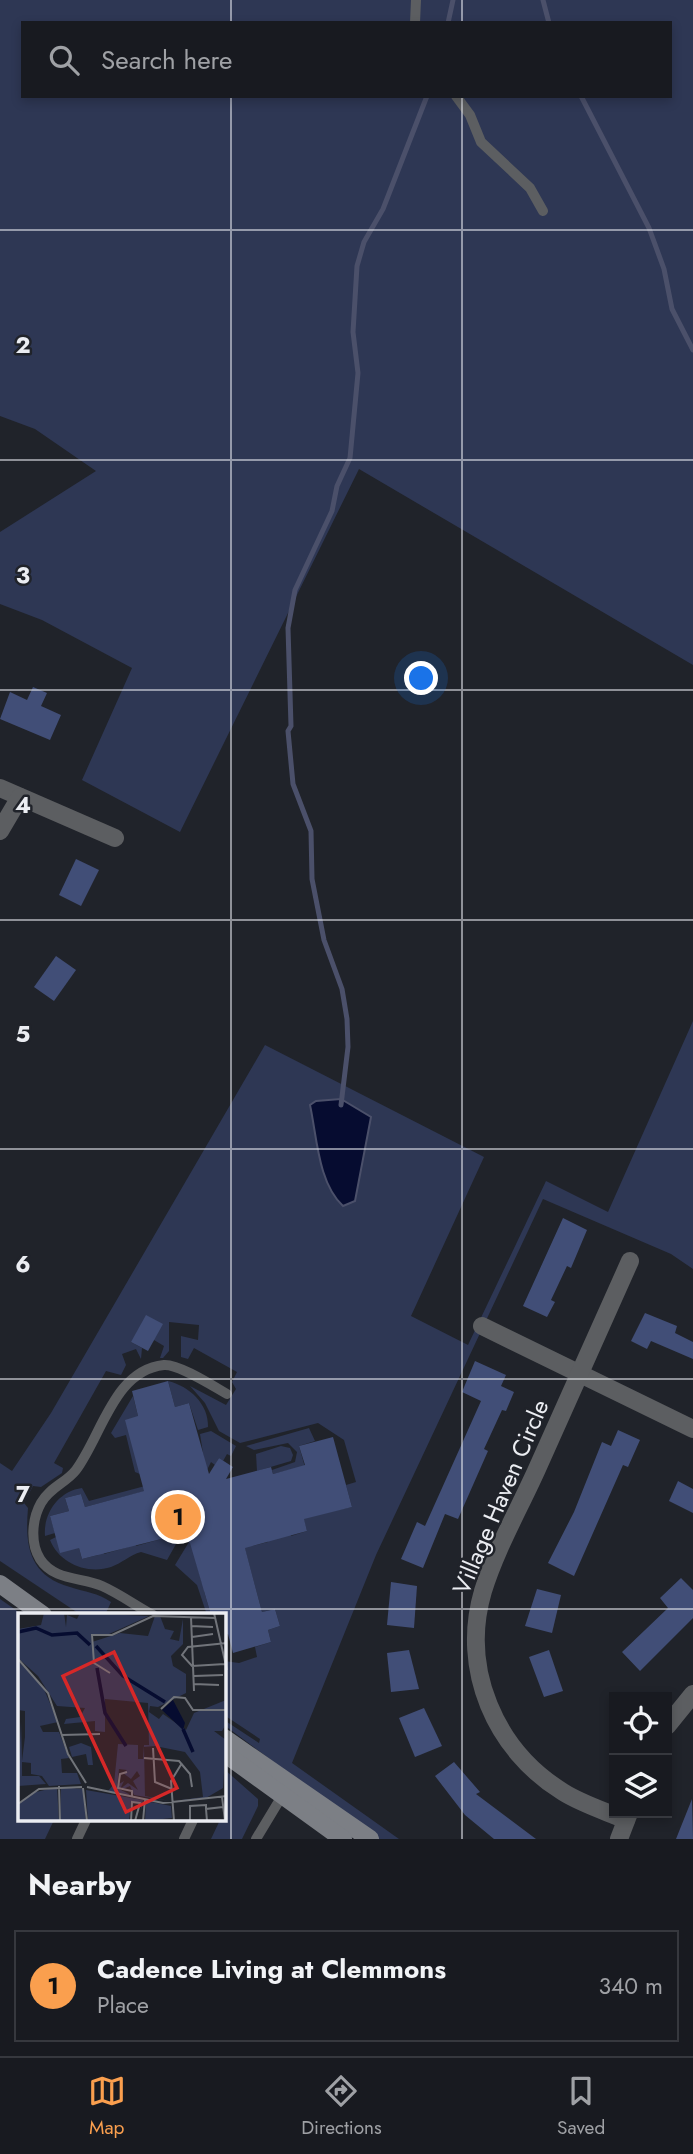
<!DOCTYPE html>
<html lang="en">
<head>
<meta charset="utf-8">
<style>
  body { margin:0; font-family:Jost,sans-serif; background:#25272d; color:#f1f3f6 }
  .controls { position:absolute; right:21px; bottom:21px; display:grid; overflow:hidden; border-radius:0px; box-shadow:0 4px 10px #0003 }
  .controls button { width:63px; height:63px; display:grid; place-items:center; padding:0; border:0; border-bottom:2px solid #36383e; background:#181a20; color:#f1f3f6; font:35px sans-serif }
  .you { position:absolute; left:422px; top:679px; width:24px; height:24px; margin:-18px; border:5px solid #fff; border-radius:50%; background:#1a73e8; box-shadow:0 0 0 10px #1a73e833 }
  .badge { display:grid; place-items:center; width:46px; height:46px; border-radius:50%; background:#fa9f4e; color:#111; font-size:23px; font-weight:700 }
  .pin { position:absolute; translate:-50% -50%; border:4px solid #fff; box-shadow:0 2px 7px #0006 }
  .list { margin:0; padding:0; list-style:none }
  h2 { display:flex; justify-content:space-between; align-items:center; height:91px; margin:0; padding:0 28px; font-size:30px }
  h2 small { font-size:23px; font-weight:400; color:#9fa1a5 }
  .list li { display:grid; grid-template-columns:46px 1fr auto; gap:21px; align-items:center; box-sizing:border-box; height:112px; margin:0 14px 14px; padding:0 14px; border:2px solid #36383e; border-radius:0px }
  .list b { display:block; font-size:26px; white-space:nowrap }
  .list p { margin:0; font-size:23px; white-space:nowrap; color:#9fa1a5 }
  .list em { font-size:23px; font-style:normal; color:#9fa1a5 }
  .icon { flex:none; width:38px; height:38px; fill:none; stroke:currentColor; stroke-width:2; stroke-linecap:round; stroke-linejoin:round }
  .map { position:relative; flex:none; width:693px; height:1839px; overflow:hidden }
  .search { position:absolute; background:#181a20; box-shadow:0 4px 10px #0003; left:21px; right:21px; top:21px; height:77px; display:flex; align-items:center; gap:18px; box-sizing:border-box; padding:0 24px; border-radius:0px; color:#9fa1a5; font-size:26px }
  .sheet { height:217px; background:#181a20 }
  nav { display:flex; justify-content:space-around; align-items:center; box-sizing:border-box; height:98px; border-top:2px solid #36383e; background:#181a20; font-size:19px; color:#9fa1a5 }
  nav a { display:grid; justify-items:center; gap:4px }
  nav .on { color:#fa9f4e }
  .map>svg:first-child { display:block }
</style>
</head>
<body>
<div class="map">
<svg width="693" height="1839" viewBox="0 0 693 1839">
  <rect width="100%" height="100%" fill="#20232a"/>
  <g fill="#2e3754" fill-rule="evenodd">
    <path d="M0,0h693v665l-334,-196 -179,363 -98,-52 50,-112 -90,-48 -42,-16v-72l96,-61 -61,-42 -35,-13zM23,23h647v73h-647z"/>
    <path d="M693,1021v248l-22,-15 -128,-55 -167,356 -84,208 107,76h-22l-153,-114v-5l35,23 1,-4 -36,-24v-54l15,2 18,-6 -2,-10 16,-5 -3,-12 12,-4 -5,-17 -13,3 -21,-78 11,12 16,-4 -3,-11 23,-6 3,11 16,-5 -4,-14 49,-10 -6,-22 10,-3 -12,-42 -26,-17 -78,20 -21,-12 -14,-28 -15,-17 36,19 10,-16 -4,-7 5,-10 -43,-24 -6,11 -7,-2v-21l17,4 1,-15 -30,-3v29l-6,7h-3l4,-12 -10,-6 -23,2 11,6 -1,11 -5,-10 -14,5 4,11 -5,10 -15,-4 -52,92 9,5 -1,5 -21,14 -8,-1 -9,17 4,5c-3,36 0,67 42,79 15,5 28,6 41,15l-5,11 3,2h-28l-81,-54v-98l12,8 39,-58 214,-368 219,112 -73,159 57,29 78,-164 62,31z"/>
    <path d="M168,1381c21,5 41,23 40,46l-10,3 -9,-27 -14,4z"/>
    <polygon points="133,1396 138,1416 140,1474 135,1472 126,1435 115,1438 111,1433"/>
    <polygon points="309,1428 315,1441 299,1446 308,1478 289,1470 273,1474 272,1470 295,1462 297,1452 288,1443 254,1450 246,1446"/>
    <polygon points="211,1431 236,1446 231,1456 227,1454 223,1461 219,1458 215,1465 211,1462 206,1472 200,1434"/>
    <polygon points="281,1446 290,1448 293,1455 291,1461 257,1471 256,1454"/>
    <path d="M145,1486l4,4 -64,17 -4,-13 -16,4 4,13 -19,5 5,17 -10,3c-2,-23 14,-45 37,-48l7,13z"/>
    <path d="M168,1530l12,7 -13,23 -26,-8c-11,3 -19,11 -30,15 -24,8 -52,-4 -61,-27l6,-3 23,11 3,11 16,-4 -3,-11 6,-2 3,12 24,-7 5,-13 3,12 25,-7z"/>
    <polygon points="189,1542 199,1547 195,1558 202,1583 214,1580 204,1591 211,1615 207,1615 197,1585 175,1565"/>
    <polygon points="0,1599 23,1615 19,1615 19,1820 54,1820 45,1839 0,1839"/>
    <polygon points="224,1769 258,1799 258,1806 242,1839 211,1839 220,1820 224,1820"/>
  </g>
  <path fill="#060c30" stroke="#4b506a" stroke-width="2" d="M341,1099l30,18 -16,84 -12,5c-25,-23 -26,-69 -33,-101l6,-4z"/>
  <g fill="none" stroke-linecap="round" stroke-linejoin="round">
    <g stroke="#4b506a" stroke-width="5">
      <polyline points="543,0 549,23"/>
      <polyline points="448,23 453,0"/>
      <polyline points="581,96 649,228 664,269 672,309 693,350"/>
      <polyline points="341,1105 348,1047 347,1019 342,989 324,940 312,879 311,831 293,784 288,731 291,726 288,628 295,590 332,511 337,486 350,458 358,373 353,332 357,266 364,242 383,209 427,96"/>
    </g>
  </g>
  <g fill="#414e77">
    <polygon points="33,687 47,693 41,706 61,715 50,740 0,719 10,692 27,700"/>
    <polygon points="76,859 99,870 81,906 59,895"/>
    <polygon points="56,956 76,970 54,1001 34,987"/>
    <polygon points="563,1218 587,1230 571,1268 567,1266 551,1300 555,1302 547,1317 523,1306"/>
    <polygon points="645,1313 677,1326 675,1333 693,1342 693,1359 651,1341 647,1349 631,1341"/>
    <polygon points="146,1315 163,1324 148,1351 131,1342"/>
    <polygon points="475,1361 506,1375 501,1386 514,1392 506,1411 502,1410 484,1449 488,1451 458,1519 445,1514 423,1568 401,1559 417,1522 425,1526 481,1401 462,1392"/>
    <polygon points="168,1381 175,1407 189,1403 209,1474 219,1458 233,1467 226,1479 271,1467 273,1474 305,1465 299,1446 333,1437 352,1507 304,1519 307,1531 245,1548 262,1612 275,1609 280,1626 268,1630 271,1642 233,1653 228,1634 224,1635 224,1615 211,1615 190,1543 177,1535 82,1559 79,1548 60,1553 50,1516 69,1511 65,1498 81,1494 85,1507 144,1491 125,1420 138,1416 132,1391"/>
    <polygon points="618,1430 640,1440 628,1467 623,1465 574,1576 548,1563 574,1512 602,1442 611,1446"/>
    <polygon points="678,1481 693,1489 693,1513 669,1501"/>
    <polygon points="681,1578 693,1590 693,1618 640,1671 622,1652 668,1608 660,1598"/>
    <polygon points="391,1582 417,1586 414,1628 387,1625"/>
    <polygon points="537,1589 561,1595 552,1633 525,1626"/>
    <polygon points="409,1650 419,1689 391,1692 387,1653"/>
    <polygon points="549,1650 563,1691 544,1697 529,1657"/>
    <polygon points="424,1708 442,1746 415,1757 399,1718"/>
    <polygon points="454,1762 480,1792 476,1794 536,1839 494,1839 465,1815 435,1776"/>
    <polygon points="692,1799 693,1839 676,1839"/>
  </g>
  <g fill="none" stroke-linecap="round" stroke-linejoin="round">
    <g stroke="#5c5e61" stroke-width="10">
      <polyline points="415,23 416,0"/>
      <polyline points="456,96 470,115 481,142 530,188 543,211"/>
      <path d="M153,1615c-17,-9 -33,-21 -51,-29 -20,-9 -48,-5 -62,-27 -10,-16 -8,-40 1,-56 9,-16 25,-20 35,-33 26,-35 38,-100 88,-105 15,-1 49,21 63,29"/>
      <polyline points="77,1839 86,1820"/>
      <polyline points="184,1839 193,1820"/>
      <polyline points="256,1839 282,1796"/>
    </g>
    <g stroke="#5c5e61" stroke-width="18">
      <polyline points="0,788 115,838"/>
      <polyline points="0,831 20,797"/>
      <polyline points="482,1326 693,1429"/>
      <polyline points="667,1726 693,1694"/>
      <path d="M626,1820c-21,-9 -44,-16 -63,-28 -68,-42 -103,-123 -80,-201 13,-42 36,-82 54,-122 31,-69 62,-139 93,-208"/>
      <polyline points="619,1839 629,1813"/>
    </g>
    <g stroke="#7c7f85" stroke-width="18">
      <polyline points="0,1584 43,1615"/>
      <polyline points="224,1738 370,1839"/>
      <polyline points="224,1753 343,1839"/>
    </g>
  </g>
  <path fill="none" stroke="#ebedf2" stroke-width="2" stroke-opacity="0.55" d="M231,0v23M462,0v23M231,96v1743M462,96v1743M0,230h693M0,460h693M0,690h693M0,920h693M0,1149h693M0,1379h693M0,1609h693"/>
  <g text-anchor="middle" stroke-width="5" stroke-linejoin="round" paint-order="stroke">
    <g font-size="24" fill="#ebedf2" stroke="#20232a">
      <text transform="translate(501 1497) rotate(-67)" y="8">Village Haven Circle</text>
    </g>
  </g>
  <g transform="translate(18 1613)">
    <rect width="208" height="208" fill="#20232a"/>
    <path d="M26,0h20l2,14 1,-12 10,4 3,-6 69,3 -40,18 -18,1 1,7 28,-9 28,3 7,-20h5l5,13 9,2 -4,8 9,2 4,-22v25l-12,12 2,10 13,8v19l-28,14 -8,-1 -1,6 10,7 4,-5 23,16 8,-17 32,-13v24l-4,7h-8l12,9 -3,48 -17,10 -31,3 28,-4 -3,-25 -15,-20 -30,-6 -11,1 1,49 25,5 -36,-6 -4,-9 -7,3h-2l-2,-1 -1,-2 1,-2 5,-3 -4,8 8,-6 10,7 -5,-9 7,-5 -3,-5 -6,8 -8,-6 4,-3 -8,-1 -2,19 14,7 -23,-4 6,-7 4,-40 20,1v14h5l1,-14h5l-1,-42 -43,-4v33l-10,-1v-10l-31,3 2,-5 14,-2 5,-9 -28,-2 -19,-30 -20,-18v-29l23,-4zM0,48l25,26 15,35 -18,4 3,6h16l10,26 -8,1 1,14h15l4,11 -32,2 -7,-10 -11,-2v-11l-9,-1v14h17l7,8 -28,2 3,-65 1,40 3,-24v-26l-7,-1zM63,130l10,4 2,18h-5l-2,-11 -14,3 -3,-10zM39,174l2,34h-41v-16l14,-12zM43,174l22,2 3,32h-26zM68,177l57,10 -2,10v-7l-10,-2 -2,20h-41zM128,188l25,5 1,12 -27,3z" fill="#2e3754"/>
    <path d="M155,87l12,23 -2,7 -21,-20z" fill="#060c30"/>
    <path fill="none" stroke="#060c30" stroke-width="3.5" d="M0,19l18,-4 16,7 25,-2 13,12M78,33l27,30 42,26M79,55l8,45 21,33M165,116l10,23"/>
    <path fill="none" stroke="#71747a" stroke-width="2" d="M196,0l13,57M173,4l3,74M173,13l22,1M174,24l21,-3M0,46l30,34 20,61 18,29M207,51l-33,2 -10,-11 6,-8 39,-4M92,60l-16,-10 -2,-28h20l41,-19 62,2M176,63l29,-1M176,71l25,1M143,96l13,-12 11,1 8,12h34M44,122l38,-1M135,135l2,34 17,7M126,145l35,3 11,13 2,13M109,159l-7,2 -2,14 14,3v5M41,173l1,35M69,174l76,16 64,-7M65,175l4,33M204,184l3,24M0,191l21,-15 43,-2M113,208l1,-19 8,1 -5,18M125,208l2,-22M156,208l-3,-40 11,-18M172,208v-15l16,-1v4M189,208l-1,-12 17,-2"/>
    <path fill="#d62828" fill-opacity="0.15" stroke="#d62828" stroke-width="3.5" d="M96,39l63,136 -51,24 -63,-136z"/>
    <rect width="208" height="208" fill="none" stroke="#ebedf2" stroke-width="3.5"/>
  </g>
  <g font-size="23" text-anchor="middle" font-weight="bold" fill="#ebedf2" stroke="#20232a" stroke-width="5" stroke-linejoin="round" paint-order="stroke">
    <text x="23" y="353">2</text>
    <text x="23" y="583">3</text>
    <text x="23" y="813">4</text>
    <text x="23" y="1042">5</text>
    <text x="23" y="1272">6</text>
    <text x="23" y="1502">7</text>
  </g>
</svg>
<div class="controls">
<button><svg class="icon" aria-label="locate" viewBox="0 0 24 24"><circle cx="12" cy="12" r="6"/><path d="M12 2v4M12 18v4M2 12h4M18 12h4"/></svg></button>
<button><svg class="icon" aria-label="layers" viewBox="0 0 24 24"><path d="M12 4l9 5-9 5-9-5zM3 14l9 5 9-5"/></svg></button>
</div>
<div class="you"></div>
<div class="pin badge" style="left:178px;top:1517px">1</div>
<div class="search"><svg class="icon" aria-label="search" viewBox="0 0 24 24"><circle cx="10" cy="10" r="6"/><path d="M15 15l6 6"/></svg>Search here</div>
</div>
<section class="sheet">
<h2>Nearby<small></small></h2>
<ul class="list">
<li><span class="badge">1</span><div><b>Cadence Living at Clemmons</b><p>Place</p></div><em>340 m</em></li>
</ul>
</section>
<nav>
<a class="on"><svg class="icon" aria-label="map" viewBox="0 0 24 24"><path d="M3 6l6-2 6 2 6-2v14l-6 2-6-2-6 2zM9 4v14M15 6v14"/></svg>Map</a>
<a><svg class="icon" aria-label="directions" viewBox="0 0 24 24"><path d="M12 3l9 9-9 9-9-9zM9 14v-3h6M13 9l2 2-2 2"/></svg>Directions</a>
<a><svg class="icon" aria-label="saved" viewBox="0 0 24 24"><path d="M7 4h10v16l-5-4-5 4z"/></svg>Saved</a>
</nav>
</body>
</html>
